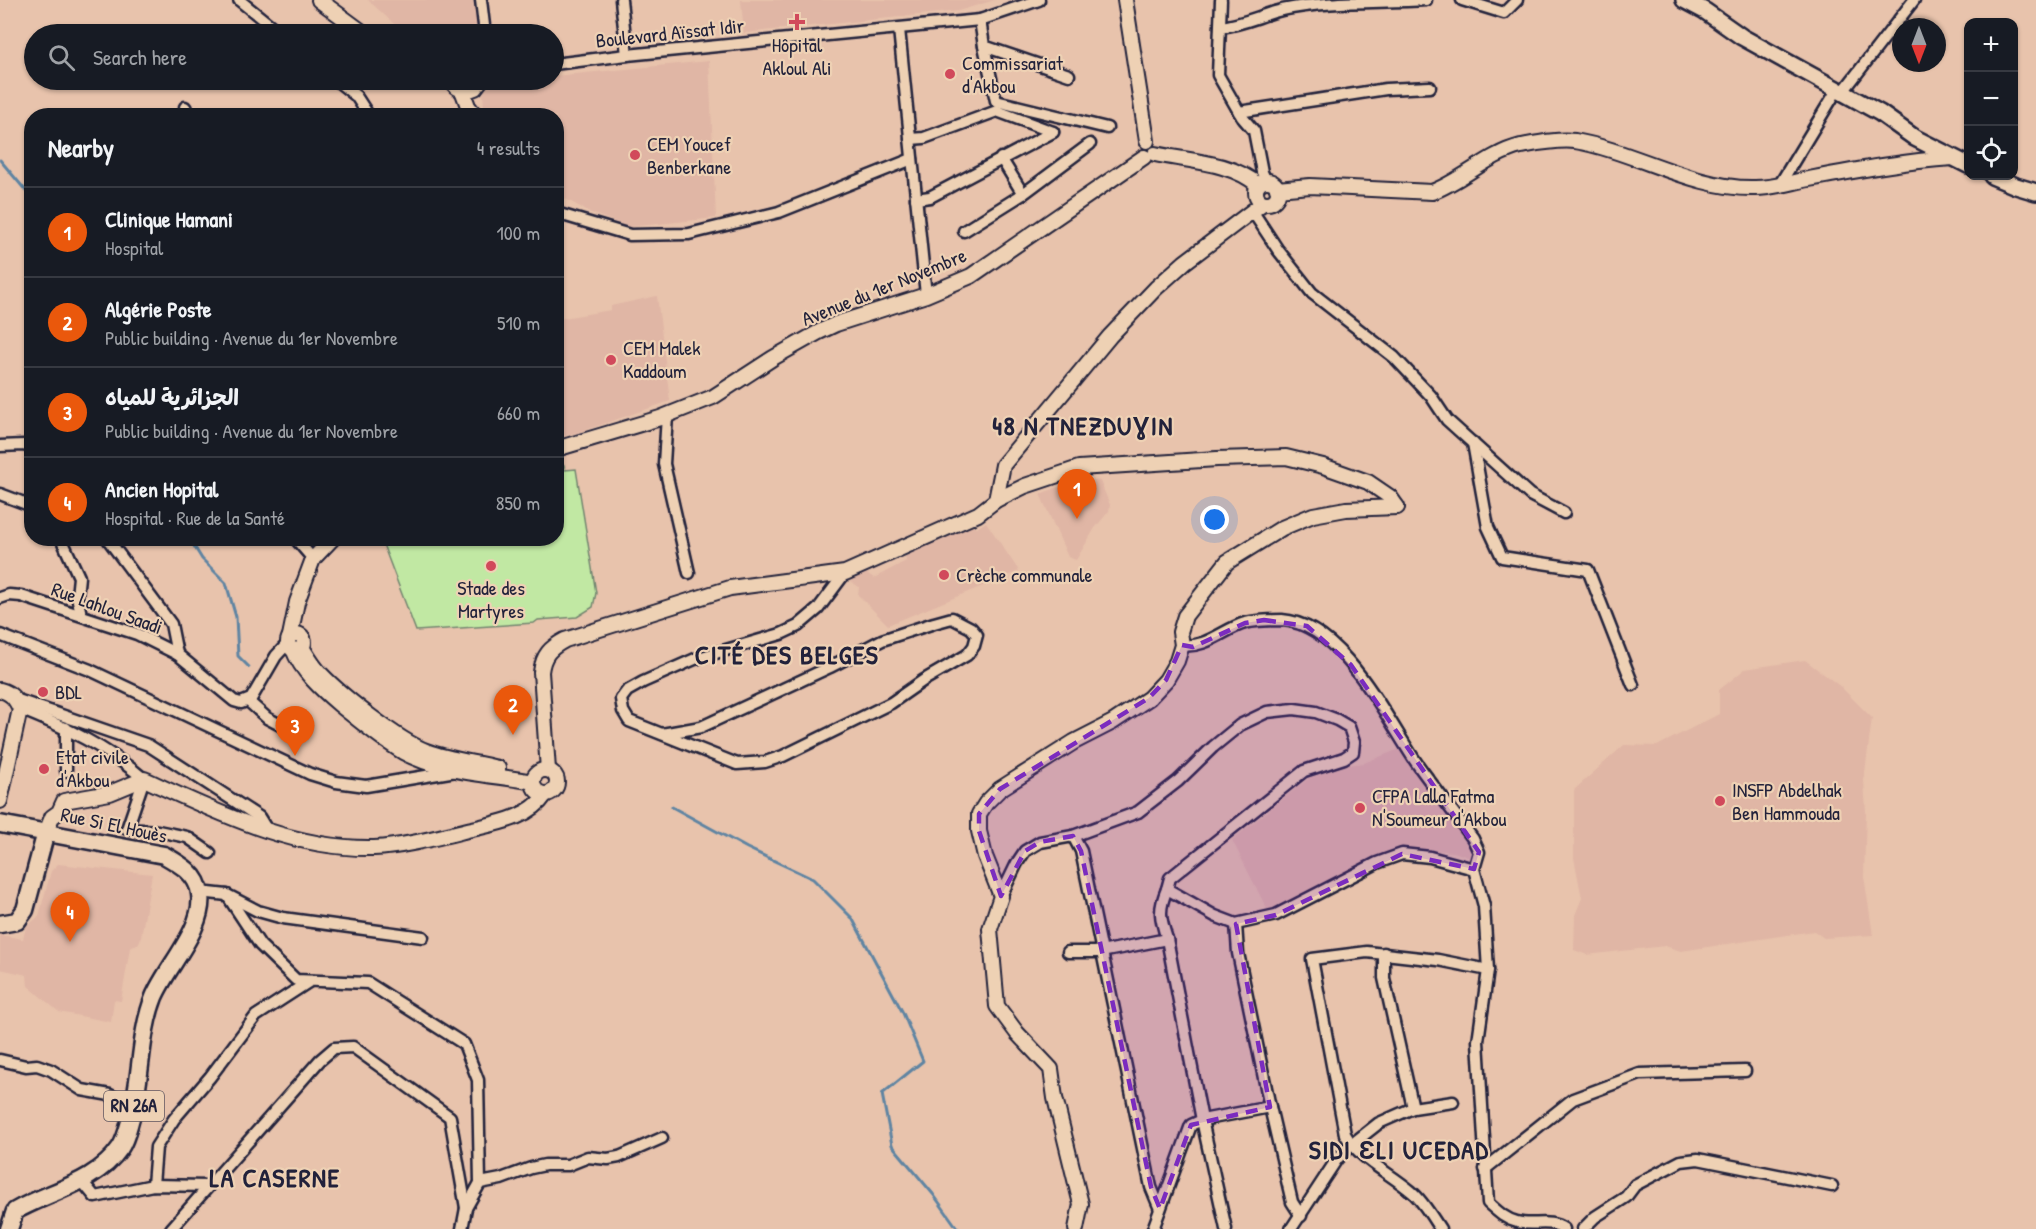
<!DOCTYPE html>
<html lang="en">
<head>
<meta charset="utf-8">
<style>
  body { margin:0; font-family:"Patrick Hand","Playpen Sans Arabic",sans-serif; background:#20242c; color:#f1f3f6 }
  .controls { position:absolute; right:18px; top:18px; display:grid; overflow:hidden; border-radius:12px; box-shadow:0 2px 4px #0004 }
  .controls button { width:54px; height:54px; display:grid; place-items:center; padding:0; border:0; border-bottom:2px solid #363941; background:#171b24; color:#f1f3f6; font:30px sans-serif }
  .compass { position:absolute; left:1892px; top:18px; width:54px; height:54px; border-radius:50%; background:#171b24; box-shadow:0 2px 4px #0004; rotate:180deg }
  .you { position:absolute; left:1215px; top:520px; width:21px; height:21px; margin:-15px; border:4px solid #fff; border-radius:50%; background:#1a73e8; box-shadow:0 0 0 9px #1a73e833 }
  .badge { display:grid; place-items:center; width:39px; height:39px; border-radius:50%; background:#ea580c; color:#fff; font-size:20px; font-weight:700 }
  .pin { position:absolute; translate:-50% -50px; filter:drop-shadow(0 2px 3px #0008) }
  .pin::after { content:''; position:absolute; top:32px; width:21px; height:18px; background:inherit; clip-path:polygon(0 0,100% 0,50% 100%) }
  .list { margin:0; padding:0; list-style:none }
  h2 { display:flex; justify-content:space-between; align-items:center; height:78px; margin:0; padding:0 24px; font-size:26px }
  h2 small { font-size:20px; font-weight:400; color:#9ea1a6 }
  .list li { display:grid; grid-template-columns:39px 1fr auto; gap:18px; align-items:center; box-sizing:border-box; height:90px; padding:0 24px; border-top:2px solid #363941 }
  .list b { display:block; font-size:22px; white-space:nowrap }
  .list p { margin:0; font-size:20px; white-space:nowrap; color:#9ea1a6 }
  .list em { font-size:20px; font-style:normal; color:#9ea1a6 }
  .icon { flex:none; width:33px; height:33px; fill:none; stroke:currentColor; stroke-width:2; stroke-linecap:round; stroke-linejoin:round }
  .map { position:relative; flex:none; width:2036px; height:1229px; overflow:hidden }
  .search { position:absolute; background:#171b24; box-shadow:0 2px 4px #0004; left:24px; top:24px; width:540px; height:66px; display:flex; align-items:center; gap:15px; box-sizing:border-box; padding:0 21px; border-radius:33px; color:#9ea1a6; font-size:22px }
  .panel { position:absolute; background:#171b24; box-shadow:0 2px 4px #0004; left:24px; top:108px; width:540px; height:438px; border-radius:24px }
  .map>svg:first-child { display:block }
</style>
</head>
<body>
<div class="map">
<svg width="2036" height="1229" viewBox="0 0 2036 1229">
  <rect width="100%" height="100%" fill="#e8c3ac"/>
  <filter id="ink" filterUnits="userSpaceOnUse"><feTurbulence type="fractalNoise" baseFrequency=".0167" numOctaves="2"/><feDisplacementMap in="SourceGraphic" scale="12" xChannelSelector="R" yChannelSelector="G"/><feConvolveMatrix kernelMatrix="1 2 1 2 8 2 1 2 1" color-interpolation-filters="sRGB"/></filter>
  <g filter="url(#ink)">
    <g fill="#e0b6a5">
      <polygon points="368,0 473,0 478,34 405,34"/>
      <polygon points="741,0 995,0 958,11 744,33"/>
      <polygon points="709,61 716,218 628,227 591,213 557,194 556,116 487,115 484,107 483,94 486,88 494,82 554,80 554,76"/>
      <polygon points="657,296 670,401 577,433 557,437 557,319 611,310 611,306"/>
      <polygon points="1083,478 1100,481 1110,505 1109,511 1095,528 1076,560 1068,557 1040,494"/>
      <polygon points="986,522 1019,571 888,625 858,595 859,587 849,580 865,572 874,578 906,561 905,555 968,525 977,528"/>
      <polygon points="1805,660 1841,687 1872,718 1864,780 1866,812 1864,876 1873,935 1824,938 1814,931 1681,951 1665,946 1587,955 1574,950 1575,915 1582,898 1574,858 1574,790 1624,745 1657,746 1719,714 1719,690 1745,669"/>
      <polygon points="1402,748 1473,839 1474,859 1454,852 1405,848 1271,917 1232,840 1309,778 1348,765 1364,763"/>
      <polygon points="58,864 152,874 141,937 139,944 130,948 121,1001 114,1000 111,1022 59,1012 28,986 27,975 0,969 0,935 23,939 26,927 39,916 51,871"/>
    </g>
    <polygon fill="#c1e8a3" stroke="#72856f" stroke-width="1.5" points="557,464 564,465 565,470 576,469 596,593 593,607 577,617 538,620 534,623 416,631 381,539 556,538"/>
    <g fill="none" stroke-linecap="round" stroke-linejoin="round">
      <g stroke="#5e84a2" stroke-width="3">
        <polyline points="0,160 32,198"/>
        <polyline points="189,538 202,559 226,583 236,617 238,656 249,667"/>
        <polyline points="672,807 747,848 813,879 852,918 903,1013 923,1061 882,1094 892,1145 933,1194 958,1229"/>
      </g>
      <defs>
        <g id="minor">
          <polyline points="239,0 281,34"/>
          <polyline points="481,0 485,34"/>
          <polyline points="621,0 627,55"/>
          <polyline points="1221,0 1218,75 1242,117 1254,131 1262,172 1266,181"/>
          <polyline points="1462,0 1504,13 1517,0"/>
          <polyline points="980,20 984,46 1069,75"/>
          <path d="M1220,27c22,-2 41,-12 62,-17 47,-10 96,-7 144,-10"/>
          <polyline points="899,29 926,295"/>
          <polyline points="984,46 996,101 1107,128"/>
          <polyline points="554,64 627,55 980,20 1039,0"/>
          <polyline points="336,80 356,96 369,116"/>
          <polyline points="1842,93 1914,0"/>
          <polyline points="185,107 190,116"/>
          <polyline points="1239,112 1386,89 1430,87"/>
          <polyline points="910,139 924,138 997,111 1053,132"/>
          <polyline points="1001,158 1023,194"/>
          <polyline points="1780,184 1837,90"/>
          <polyline points="916,199 930,197 1053,132"/>
          <polyline points="1253,212 1278,250 1312,293 1394,357 1431,396 1447,420 1530,495 1564,513"/>
          <polyline points="556,213 630,235 689,234 779,212 912,159"/>
          <polyline points="964,231 1023,194 1090,144"/>
          <polyline points="667,415 664,464 689,573"/>
          <polyline points="1473,443 1488,527 1502,557 1588,570 1633,685"/>
          <polyline points="0,446 24,445 32,448"/>
          <polyline points="0,494 32,506"/>
          <polyline points="61,538 79,577 77,596 81,615"/>
          <polyline points="107,538 171,624 177,654"/>
          <polyline points="295,538 313,559"/>
          <polyline points="0,598 9,595 21,596 137,634 177,654 234,701 241,703 251,699 276,656 288,643"/>
          <polyline points="0,635 90,670 310,774 336,782 366,786 456,771"/>
          <path d="M1182,645c23,4 42,-16 63,-22 12,-3 25,-3 37,-3 61,4 105,100 136,145 18,25 37,49 55,74l6,13 -5,17 10,37 4,64 -10,71 10,162c9,8 17,16 29,19 16,5 32,-4 47,7"/>
          <polyline points="15,699 148,745 259,817 267,830"/>
          <polyline points="248,701 267,718 284,727"/>
          <path d="M20,709c45,18 87,38 124,70l-17,50 31,2 29,6 23,16"/>
          <polyline points="662,734 701,727 714,721 830,667 882,640 934,623 952,618 971,628 977,635 974,646 967,655 924,680 891,703 783,756 765,762 737,764 629,721 623,711 621,699 627,691 643,682 695,659 781,634 798,626 818,609 845,573"/>
          <polyline points="66,771 66,728"/>
          <polyline points="1073,836 1081,851 1151,1187 1160,1209"/>
          <path d="M1167,889c-9,21 -7,29 0,50l35,181 24,109"/>
          <polyline points="200,892 227,895 258,911 283,918 423,937"/>
          <polyline points="227,895 260,945 296,980 368,983 464,1044 478,1080 480,1183 466,1208 462,1229"/>
          <polyline points="1001,896 1017,863 1025,851 1040,842 1073,836 1138,812 1178,781 1213,747 1240,725 1267,712 1294,709 1316,712 1337,720 1349,727 1354,742 1353,752 1344,758 1304,771 1170,878 1167,889 1215,916 1236,924 1276,915 1377,863 1402,854 1430,857 1474,869"/>
          <polyline points="1236,924 1238,953 1270,1107 1292,1202 1301,1216"/>
          <polyline points="1068,952 1101,952 1167,939"/>
          <polyline points="1384,953 1384,978 1413,1108"/>
          <polyline points="0,1060 26,1066 37,1065 51,1070 82,1090 110,1095 134,1106"/>
          <polyline points="1485,1169 1573,1099 1640,1074 1745,1071"/>
          <polyline points="81,1180 95,1197 153,1185 207,1186"/>
          <polyline points="480,1183 501,1179 531,1168 545,1165 568,1165 588,1157 608,1159 619,1157 662,1138"/>
          <polyline points="153,1185 156,1147 174,1119 210,1077 256,1016 310,981"/>
          <polyline points="171,1229 320,1060 334,1048 353,1047 450,1117 466,1208"/>
          <polyline points="1153,1229 1191,1125 1202,1120 1270,1107"/>
          <polyline points="1291,1229 1337,1159 1351,1145 1379,1123 1413,1108 1453,1102"/>
          <path d="M1440,1229c-8,-12 -17,-28 -28,-37 -23,-20 -52,-32 -67,-58l-33,-175 55,-7 71,8 50,10"/>
          <polyline points="1583,1229 1595,1217 1626,1197 1635,1185 1681,1161 1698,1159 1832,1186"/>
        </g>
        <g id="tertiary">
          <polyline points="319,0 365,34"/>
          <polyline points="1125,0 1147,141"/>
          <path d="M451,80c5,10 14,13 24,8l6,-8"/>
          <polyline points="462,90 468,106 476,116"/>
          <path d="M1155,154c33,7 77,8 103,31"/>
          <circle cx="1267" cy="192" r="11"/>
          <path d="M1277,189l33,-3 122,6c32,-12 56,-38 89,-46 17,-3 37,-7 54,-5 59,10 121,49 180,47 18,0 37,-6 54,-9 48,-9 96,-18 144,-21"/>
          <polyline points="556,449 660,418 713,397 773,358 819,332 836,324 926,295 971,276 1144,157"/>
          <polyline points="996,500 1025,486 1079,468 1217,459 1286,457 1323,466 1368,482 1390,497 1397,507"/>
          <circle cx="296" cy="642" r="8"/>
          <polyline points="290,636 297,602 313,559 333,538"/>
          <path d="M302,647c6,10 11,19 19,27 21,22 77,66 105,77 23,9 48,11 72,17"/>
          <path d="M293,649c8,22 29,41 47,56 20,16 41,34 63,47 39,21 87,22 130,30"/>
          <path d="M0,690c11,3 15,8 20,19l-20,92"/>
          <circle cx="545" cy="782" r="12"/>
          <path d="M548,770l-7,-98c2,-17 9,-24 24,-32l165,-52 115,-15 133,-59 18,-14 7,-35 107,-129 46,-48 29,-26 78,-59"/>
          <path d="M46,832l6,-15 7,-5 5,-11 46,-8 34,-14c73,33 148,71 230,69 29,-1 69,-12 98,-19 25,-6 58,-11 73,-34"/>
          <polyline points="1076,1229 1081,1204 1055,1098 1051,1069 1017,1033 997,1006 990,929 1001,896 985,856 979,831 979,814 986,803 1000,789 1074,742 1113,722 1149,698 1166,680 1177,661 1182,645 1180,632 1185,616 1227,562 1282,528 1313,515 1346,509 1397,507"/>
        </g>
        <g id="secondary">
          <polyline points="1684,0 1705,11 1742,37 1880,113 1915,138 1968,165"/>
          <polyline points="1992,176 2016,186 2036,192"/>
        </g>
        <g id="primary">
          <path d="M0,824l164,31c16,9 34,19 36,39 5,34 -33,72 -46,103 -15,38 -12,81 -23,121 -3,10 -5,21 -11,30 -24,35 -70,43 -105,63l-6,18"/>
          <polyline points="0,924 17,921 25,910 46,832"/>
        </g>
      </defs>
      <use href="#minor" stroke="#22223b" stroke-width="15"/>
      <use href="#tertiary" stroke="#22223b" stroke-width="18"/>
      <use href="#secondary" stroke="#22223b" stroke-width="20"/>
      <use href="#primary" stroke="#22223b" stroke-width="21"/>
      <use href="#minor" stroke="#eed1b4" stroke-width="10"/>
      <use href="#tertiary" stroke="#eed1b4" stroke-width="14"/>
      <use href="#secondary" stroke="#eed1b4" stroke-width="15"/>
      <use href="#primary" stroke="#eed1b4" stroke-width="16"/>
    </g>
  </g>
  <path fill="#7b2cbf" fill-opacity="0.2" stroke="#7b2cbf" stroke-width="4.5" stroke-dasharray="12 8" stroke-linejoin="round" d="M1264,620l43,6 44,39 128,187 -5,17 -72,-15 -126,61 -40,9 34,183 -79,18 -31,84 -9,-22 -70,-336 -8,-15 -33,6 -15,9 -24,45 -22,-65v-17l21,-25 149,-91 17,-18 16,-35 11,2 52,-24z"/>
  <g fill="#d1495b" stroke="#eed1b4" stroke-width="2">
    <path d="M794 13h6v6h6v6h-6v6h-6v-6h-6v-6h6z"/>
    <circle cx="950" cy="74" r="6"/>
    <circle cx="635" cy="155" r="6"/>
    <circle cx="611" cy="360" r="6"/>
    <circle cx="491" cy="566" r="6"/>
    <circle cx="944" cy="575" r="6"/>
    <circle cx="43" cy="692" r="6"/>
    <circle cx="44" cy="769" r="6"/>
    <circle cx="1720" cy="801" r="6"/>
    <circle cx="1360" cy="808" r="6"/>
  </g>
  <g text-anchor="middle" stroke-width="4.5" stroke-linejoin="round" paint-order="stroke">
    <rect fill="#eed1b4" stroke="#5f565f" stroke-width="1.5" x="104" y="1091" width="60" height="30" rx="4.5"/>
    <g font-size="18" font-weight="bold" fill="#22223b">
      <text x="134" y="1112">RN 26A</text>
    </g>
    <g font-size="20" fill="#22223b" stroke="#eed1b4">
      <text transform="translate(670 33) rotate(-6)" y="7">Boulevard Aïssat Idir</text>
      <text transform="translate(884 287) rotate(-22)" y="7">Avenue du 1er Novembre</text>
      <text transform="translate(107 608) rotate(20)" y="7">Rue Lahlou Saadi</text>
      <text transform="translate(114 825) rotate(12)" y="7">Rue Si El Houès</text>
    </g>
    <g font-size="20" fill="#22223b" stroke="#eed1b4" text-anchor="start">
      <text x="797" y="52" text-anchor="middle">Hôpital<tspan x="797" dy="23">Akloul Ali</tspan></text>
      <text x="962" y="70">Commissariat<tspan x="962" dy="23">d'Akbou</tspan></text>
      <text x="647" y="151">CEM Youcef<tspan x="647" dy="23">Benberkane</tspan></text>
      <text x="623" y="355">CEM Malek<tspan x="623" dy="23">Kaddoum</tspan></text>
      <text x="956" y="582">Crèche communale</text>
      <text x="491" y="595" text-anchor="middle">Stade des<tspan x="491" dy="23">Martyres</tspan></text>
      <text x="55" y="699">BDL</text>
      <text x="56" y="764">Etat civile<tspan x="56" dy="23">d'Akbou</tspan></text>
      <text x="1732" y="797">INSFP Abdelhak<tspan x="1732" dy="23">Ben Hammouda</tspan></text>
      <text x="1372" y="803">CFPA Lalla Fatma<tspan x="1372" dy="23">N'Soumeur d'Akbou</tspan></text>
    </g>
    <g font-size="26" font-weight="bold" letter-spacing="1.5" fill="#22223b" stroke="#eed1b4">
      <text x="1083" y="435">48 N TNEZDUƔIN</text>
      <text x="787" y="664">CITÉ DES BELGES</text>
      <text x="1399" y="1159">SIDI ƐLI UCEDAD</text>
      <text x="275" y="1187">LA CASERNE</text>
    </g>
  </g>
</svg>
<div class="controls">
<button>+</button>
<button>−</button>
<button><svg class="icon" aria-label="locate" viewBox="0 0 24 24"><circle cx="12" cy="12" r="6"/><path d="M12 2v4M12 18v4M2 12h4M18 12h4"/></svg></button>
</div>
<svg class="compass" viewBox="-18 -18 36 36"><path d="M0-13l5 13h-10z" fill="#e53935"/><path d="M0 13l5-13h-10z" fill="#9ea1a6"/></svg>
<div class="you"></div>
<div class="pin badge" style="left:1077px;top:519px">1</div>
<div class="pin badge" style="left:513px;top:735px">2</div>
<div class="pin badge" style="left:295px;top:756px">3</div>
<div class="pin badge" style="left:70px;top:942px">4</div>
<div class="search"><svg class="icon" aria-label="search" viewBox="0 0 24 24"><circle cx="10" cy="10" r="6"/><path d="M15 15l6 6"/></svg>Search here</div>
<section class="panel">
<h2>Nearby<small>4 results</small></h2>
<ul class="list">
<li><span class="badge">1</span><div><b>Clinique Hamani</b><p>Hospital</p></div><em>100 m</em></li>
<li><span class="badge">2</span><div><b>Algérie Poste</b><p>Public building · Avenue du 1er Novembre</p></div><em>510 m</em></li>
<li><span class="badge">3</span><div><b>الجزائرية للمياه</b><p>Public building · Avenue du 1er Novembre</p></div><em>660 m</em></li>
<li><span class="badge">4</span><div><b>Ancien Hopital</b><p>Hospital · Rue de la Santé</p></div><em>850 m</em></li>
</ul>
</section>
</div>
</body>
</html>
